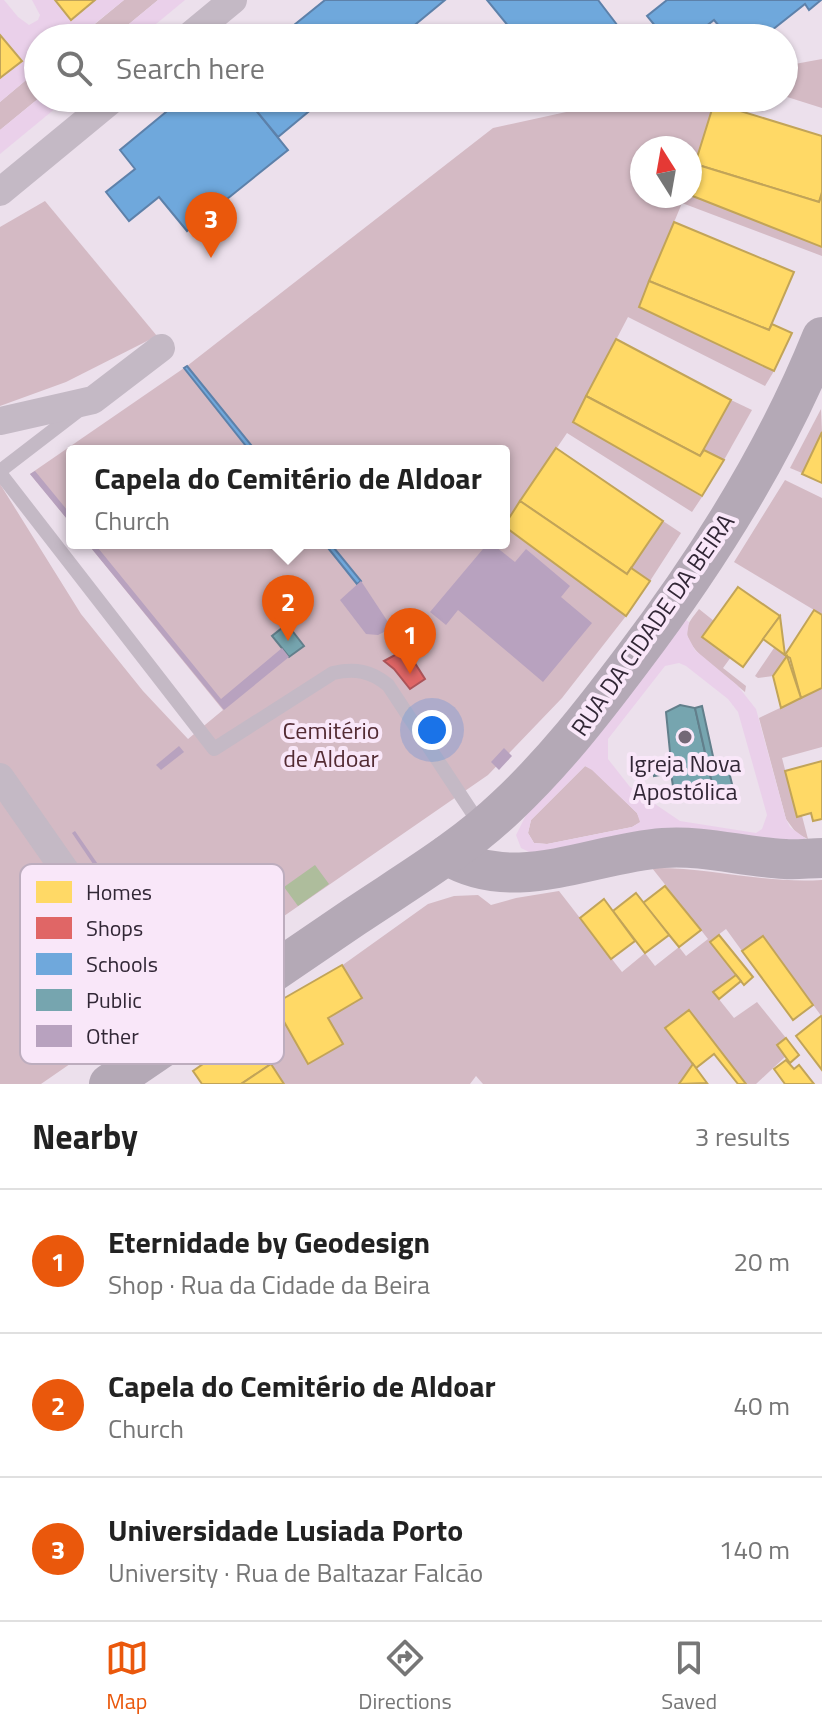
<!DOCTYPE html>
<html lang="en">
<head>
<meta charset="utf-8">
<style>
  body { margin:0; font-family:"Titillium Web",sans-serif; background:#f2f2f2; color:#222 }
  .compass { position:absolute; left:630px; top:136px; width:72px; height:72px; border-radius:50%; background:#fff; box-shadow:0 2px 6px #0004; rotate:349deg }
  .you { position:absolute; left:432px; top:730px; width:28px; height:28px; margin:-20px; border:6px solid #fff; border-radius:50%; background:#1a73e8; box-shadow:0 0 0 12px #1a73e833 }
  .badge { display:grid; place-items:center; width:52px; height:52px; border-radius:50%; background:#ea580c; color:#fff; font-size:26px; font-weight:700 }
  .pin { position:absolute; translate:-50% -66px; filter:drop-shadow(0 2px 4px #0008) }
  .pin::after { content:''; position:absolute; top:42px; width:28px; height:24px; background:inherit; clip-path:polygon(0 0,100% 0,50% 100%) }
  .popup { position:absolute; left:66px; top:445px; width:444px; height:104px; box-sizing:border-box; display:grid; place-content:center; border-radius:8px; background:#fff; filter:drop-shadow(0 2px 6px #0005); font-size:26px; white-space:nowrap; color:#767676 }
  .popup b { font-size:30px; color:#222 }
  .popup::after { content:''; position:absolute; left:50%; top:100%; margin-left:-16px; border:16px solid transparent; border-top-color:#fff }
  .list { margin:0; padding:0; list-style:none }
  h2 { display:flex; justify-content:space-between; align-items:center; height:104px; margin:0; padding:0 32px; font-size:34px }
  h2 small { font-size:26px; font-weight:400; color:#767676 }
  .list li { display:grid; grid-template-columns:52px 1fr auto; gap:24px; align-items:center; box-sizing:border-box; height:144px; padding:0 32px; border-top:2px solid #e0e0e0 }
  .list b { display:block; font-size:30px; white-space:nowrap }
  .list p { margin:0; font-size:26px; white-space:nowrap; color:#767676 }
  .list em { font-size:26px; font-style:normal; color:#767676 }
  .icon { flex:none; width:44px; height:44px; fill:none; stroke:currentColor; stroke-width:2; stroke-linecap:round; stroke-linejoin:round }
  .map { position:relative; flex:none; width:822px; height:1084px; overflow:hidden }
  .search { position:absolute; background:#fff; box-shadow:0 2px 6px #0004; left:24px; right:24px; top:24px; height:88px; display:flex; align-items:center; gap:20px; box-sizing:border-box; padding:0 28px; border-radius:44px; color:#767676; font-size:30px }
  .sheet { height:536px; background:#fff }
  nav { display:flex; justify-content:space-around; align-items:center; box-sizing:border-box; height:112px; border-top:2px solid #e0e0e0; background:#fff; font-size:22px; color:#767676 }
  nav a { display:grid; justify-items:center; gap:4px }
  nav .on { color:#ea580c }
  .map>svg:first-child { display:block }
</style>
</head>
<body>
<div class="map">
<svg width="822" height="1084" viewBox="0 0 822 1084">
  <rect width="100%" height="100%" fill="#ece0ec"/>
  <g fill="#d4bac4">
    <polygon points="124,0 158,0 112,38 78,38"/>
    <polygon points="822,59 822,108 784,96 784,66"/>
    <polygon points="38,70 39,98 0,130 0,102"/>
    <polygon points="630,98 716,98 690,182 690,148 642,148 642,196 690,195 822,247 822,256 682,203 639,307 774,371 765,386 628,317 573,422 702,497 692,512 567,433 504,526 626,616 562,698 488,775 41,1084 0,1084 0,484 81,614 143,691 188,739 223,710 87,543 504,543 504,451 72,451 72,525 30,474 187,366 493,128"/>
    <polygon points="45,201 157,336 66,382 0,406 0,227"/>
    <polygon points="731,400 752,410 724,460 704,450"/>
    <polygon points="821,409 822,432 802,473 790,468"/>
    <polygon points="785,480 822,498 822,747 782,758 797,816 802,816 808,839 797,834 786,819 759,718 801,698 790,658 787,657 773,676 758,678 755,676 774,648 786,655 814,610 734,562"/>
    <polygon points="663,521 681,533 650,581 631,568"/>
    <path d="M699,609l15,12 -11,16 28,20 -8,11 23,18 -1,6c-14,-13 -59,-41 -58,-60 0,-10 7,-16 12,-23z"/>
    <polygon points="585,766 592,769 637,813 641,822 632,827 547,844 534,843 528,833 531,820"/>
    <path d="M652,868c57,-1 113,16 170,12v137l-59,-81 -21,15 -16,-22 -16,12 26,34 -22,18 20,25 23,-16 29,36 -9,7 9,11 -30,28h-10l-57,-73 -24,17 28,36 -14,20h-196l-7,-8 -6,8h-186l-35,-52 179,-128 26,-8 24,-1 13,10 25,-7 43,-7 63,81 23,-19 10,13 24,-19 7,9 22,-17z"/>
  </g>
  <g fill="#ead0ea" fill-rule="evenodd">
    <polygon points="0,0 4,0 18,17 29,25 38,20 40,15 32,0 54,0 71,20 95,0 124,0 77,38 38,38 38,70 0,102 0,78 21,60 0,34"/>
    <polygon points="158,0 185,0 139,38 112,38"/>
    <polygon points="39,98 68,98 0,154 0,130"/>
    <path d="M684,618l5,4 -2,13 8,15 42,35 19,24 30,110 4,8 15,11v8l-274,7 -10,-5 -5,-13 10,-20 51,-54zM679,663l7,3 42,33 10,13 29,103 -5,14 -6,4 -76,-12 -50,-34 -22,-28v-20l57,-73zM585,766l7,4 45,43 3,9 -8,5 -85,17 -13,-1 -6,-10 3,-13z"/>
  </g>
  <polygon fill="#aebd9c" points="315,865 329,884 298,906 284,887"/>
  <g fill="#ffd966" stroke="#c2a458" stroke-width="2">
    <polygon points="55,0 95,0 71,20"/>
    <polygon points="0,35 22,61 0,78"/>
    <polygon points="714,103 822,136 822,192 819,202 695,164"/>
    <polygon points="695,164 819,202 822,195 822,247 690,195 690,182"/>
    <polygon points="674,222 794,272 769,330 649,281"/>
    <polygon points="649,281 769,330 772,324 792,333 774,371 639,307"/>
    <polygon points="616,339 731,400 700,456 586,396"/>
    <polygon points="586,396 700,456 704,450 724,460 702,496 573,422"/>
    <polygon points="822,432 822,483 802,474"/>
    <polygon points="556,448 663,521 627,574 520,501"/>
    <polygon points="520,501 627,574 631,568 650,581 626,616 504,526"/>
    <polygon points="738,587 780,616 743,667 702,637"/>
    <polygon points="814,610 822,615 822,688 801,698 790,658 785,655"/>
    <polygon points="780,616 785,655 763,639"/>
    <polygon points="787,656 801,698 781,708 773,676"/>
    <polygon points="822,761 822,819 813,821 811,813 797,817 785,771"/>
    <polygon points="665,886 701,930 679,947 643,903"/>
    <polygon points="636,893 669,935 645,953 613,911"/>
    <polygon points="604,899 635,941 611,959 580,918"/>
    <polygon points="719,935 753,977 744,985 710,942"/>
    <polygon points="763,936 813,1005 793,1020 742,951"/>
    <polygon points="342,965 362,998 328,1018 343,1044 308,1064 274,1004"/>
    <polygon points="736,975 741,981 719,999 713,992"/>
    <polygon points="689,1010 746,1084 738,1084 714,1054 696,1068 665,1028"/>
    <polygon points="821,1016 822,1017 822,1070 796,1036"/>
    <polygon points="249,1032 271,1064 241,1084 202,1084 193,1071"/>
    <polygon points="786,1038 799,1055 790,1063 777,1045"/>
    <polygon points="786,1060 794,1069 799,1065 814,1084 785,1084 774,1069"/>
    <polygon points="271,1064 284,1084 241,1084"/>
    <polygon points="693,1064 707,1083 679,1084"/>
  </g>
  <polygon fill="#e06666" stroke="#ac5358" stroke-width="2" points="406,649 425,679 410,689 394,669 384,661"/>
  <g fill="#6fa8dc" stroke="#5d81aa" stroke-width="2">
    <polygon points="325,0 445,0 399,38 278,38"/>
    <polygon points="487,0 598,0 621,30 611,38 518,38"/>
    <polygon points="667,0 821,0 809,10 805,4 762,38 729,38 714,20 691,38 665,38 647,16"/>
    <polygon points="183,98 246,98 288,150 187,231 159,197 129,221 106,192 135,169 120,150"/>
    <polygon points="246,98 325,98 278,137"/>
    <polygon points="187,366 256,451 250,451 184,368"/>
    <polygon points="324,543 330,543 361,581 357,584"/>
  </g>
  <g fill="#76a5af" stroke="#627f8b" stroke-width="2">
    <polygon points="287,624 304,646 289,657 272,636"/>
    <polygon points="680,705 695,708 712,783 699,786 701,792 689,794 688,790 674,793 671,773 654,776 652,765 671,762 666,712"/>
    <polygon points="702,706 716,770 728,768 733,788 686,799 684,790 688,790 689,794 701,792 699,786 712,783 695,708"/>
  </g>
  <g fill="#b8a2bf">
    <polygon points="35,471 72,516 72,525 30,474"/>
    <polygon points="87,543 94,543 221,699 282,648 289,657 224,710"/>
    <polygon points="488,543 491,543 515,562 526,549 570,586 561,597 592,623 543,682 458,610 446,625 430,612"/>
    <polygon points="361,581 392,628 378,635 366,634 340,600"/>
    <polygon points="179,746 184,752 161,770 156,765"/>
    <polygon points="504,748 512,756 499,770 491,762"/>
    <polygon points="75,831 180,983 176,986 72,833"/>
  </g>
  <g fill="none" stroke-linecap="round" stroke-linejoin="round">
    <g stroke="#c4b9c5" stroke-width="14">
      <polyline points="0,471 82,408"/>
      <path d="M0,473l214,276 119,-76c22,-5 38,-2 55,12l93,141"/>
    </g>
    <g stroke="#c4b9c5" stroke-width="28">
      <polyline points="187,38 233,0"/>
      <polyline points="0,192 114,98"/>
      <polyline points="0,421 93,400 161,348"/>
      <polyline points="0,777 180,1035"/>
    </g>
    <g stroke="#b4a9b6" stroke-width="40">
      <path d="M447,855c68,41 144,-2 216,-7 41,-3 81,9 122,11 12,1 25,-1 37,-1"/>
      <path d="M109,1084c82,-56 164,-111 245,-167 52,-35 107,-67 152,-110 48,-45 87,-95 126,-147 76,-100 143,-206 190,-323"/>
    </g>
  </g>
  <circle fill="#736876" stroke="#f9e7f9" stroke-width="3" cx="685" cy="737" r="8"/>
  <g text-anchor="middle" stroke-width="8" stroke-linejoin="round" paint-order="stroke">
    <g font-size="24" fill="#322736" stroke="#f9e7f9">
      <text transform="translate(653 625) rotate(-55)" y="8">RUA DA CIDADE DA BEIRA</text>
    </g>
    <g font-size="24" fill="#532b33" stroke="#f9e7f9">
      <text x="331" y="739">Cemitério<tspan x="331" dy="28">de Aldoar</tspan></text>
    </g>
    <g font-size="24" fill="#322736" stroke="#f9e7f9">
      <text x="685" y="772">Igreja Nova<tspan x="685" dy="28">Apostólica</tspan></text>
    </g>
  </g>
  <rect x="20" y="864" width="264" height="200" rx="12" fill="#f9e7f9" stroke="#bdadbe" stroke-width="2"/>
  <rect x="36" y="881" width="36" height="22" fill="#ffd966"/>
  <rect x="36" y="917" width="36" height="22" fill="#e06666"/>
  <rect x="36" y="953" width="36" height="22" fill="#6fa8dc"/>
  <rect x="36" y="989" width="36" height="22" fill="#76a5af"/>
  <rect x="36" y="1025" width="36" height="22" fill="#b8a2bf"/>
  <g font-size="22" fill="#322736">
    <text x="86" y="900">Homes</text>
    <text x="86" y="936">Shops</text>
    <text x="86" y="972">Schools</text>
    <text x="86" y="1008">Public</text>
    <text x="86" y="1044">Other</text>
  </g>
</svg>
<svg class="compass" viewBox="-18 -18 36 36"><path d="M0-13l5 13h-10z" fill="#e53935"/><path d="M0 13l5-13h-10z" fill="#767676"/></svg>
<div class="you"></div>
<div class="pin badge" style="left:410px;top:674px">1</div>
<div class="pin badge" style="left:288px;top:641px">2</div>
<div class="popup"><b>Capela do Cemitério de Aldoar</b>Church</div>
<div class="pin badge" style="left:211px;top:258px">3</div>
<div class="search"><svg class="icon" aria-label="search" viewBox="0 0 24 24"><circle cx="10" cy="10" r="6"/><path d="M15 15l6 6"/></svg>Search here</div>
</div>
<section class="sheet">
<h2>Nearby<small>3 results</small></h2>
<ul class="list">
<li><span class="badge">1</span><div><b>Eternidade by Geodesign</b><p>Shop · Rua da Cidade da Beira</p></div><em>20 m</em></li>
<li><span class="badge">2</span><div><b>Capela do Cemitério de Aldoar</b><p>Church</p></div><em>40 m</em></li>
<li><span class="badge">3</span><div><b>Universidade Lusiada Porto</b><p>University · Rua de Baltazar Falcão</p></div><em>140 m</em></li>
</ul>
</section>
<nav>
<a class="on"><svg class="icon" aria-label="map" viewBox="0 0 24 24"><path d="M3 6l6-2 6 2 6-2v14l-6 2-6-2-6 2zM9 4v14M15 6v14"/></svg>Map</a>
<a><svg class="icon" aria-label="directions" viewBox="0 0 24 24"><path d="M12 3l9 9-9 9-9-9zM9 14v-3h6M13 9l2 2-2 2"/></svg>Directions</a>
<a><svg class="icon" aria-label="saved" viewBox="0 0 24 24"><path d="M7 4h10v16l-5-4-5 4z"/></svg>Saved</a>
</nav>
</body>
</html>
